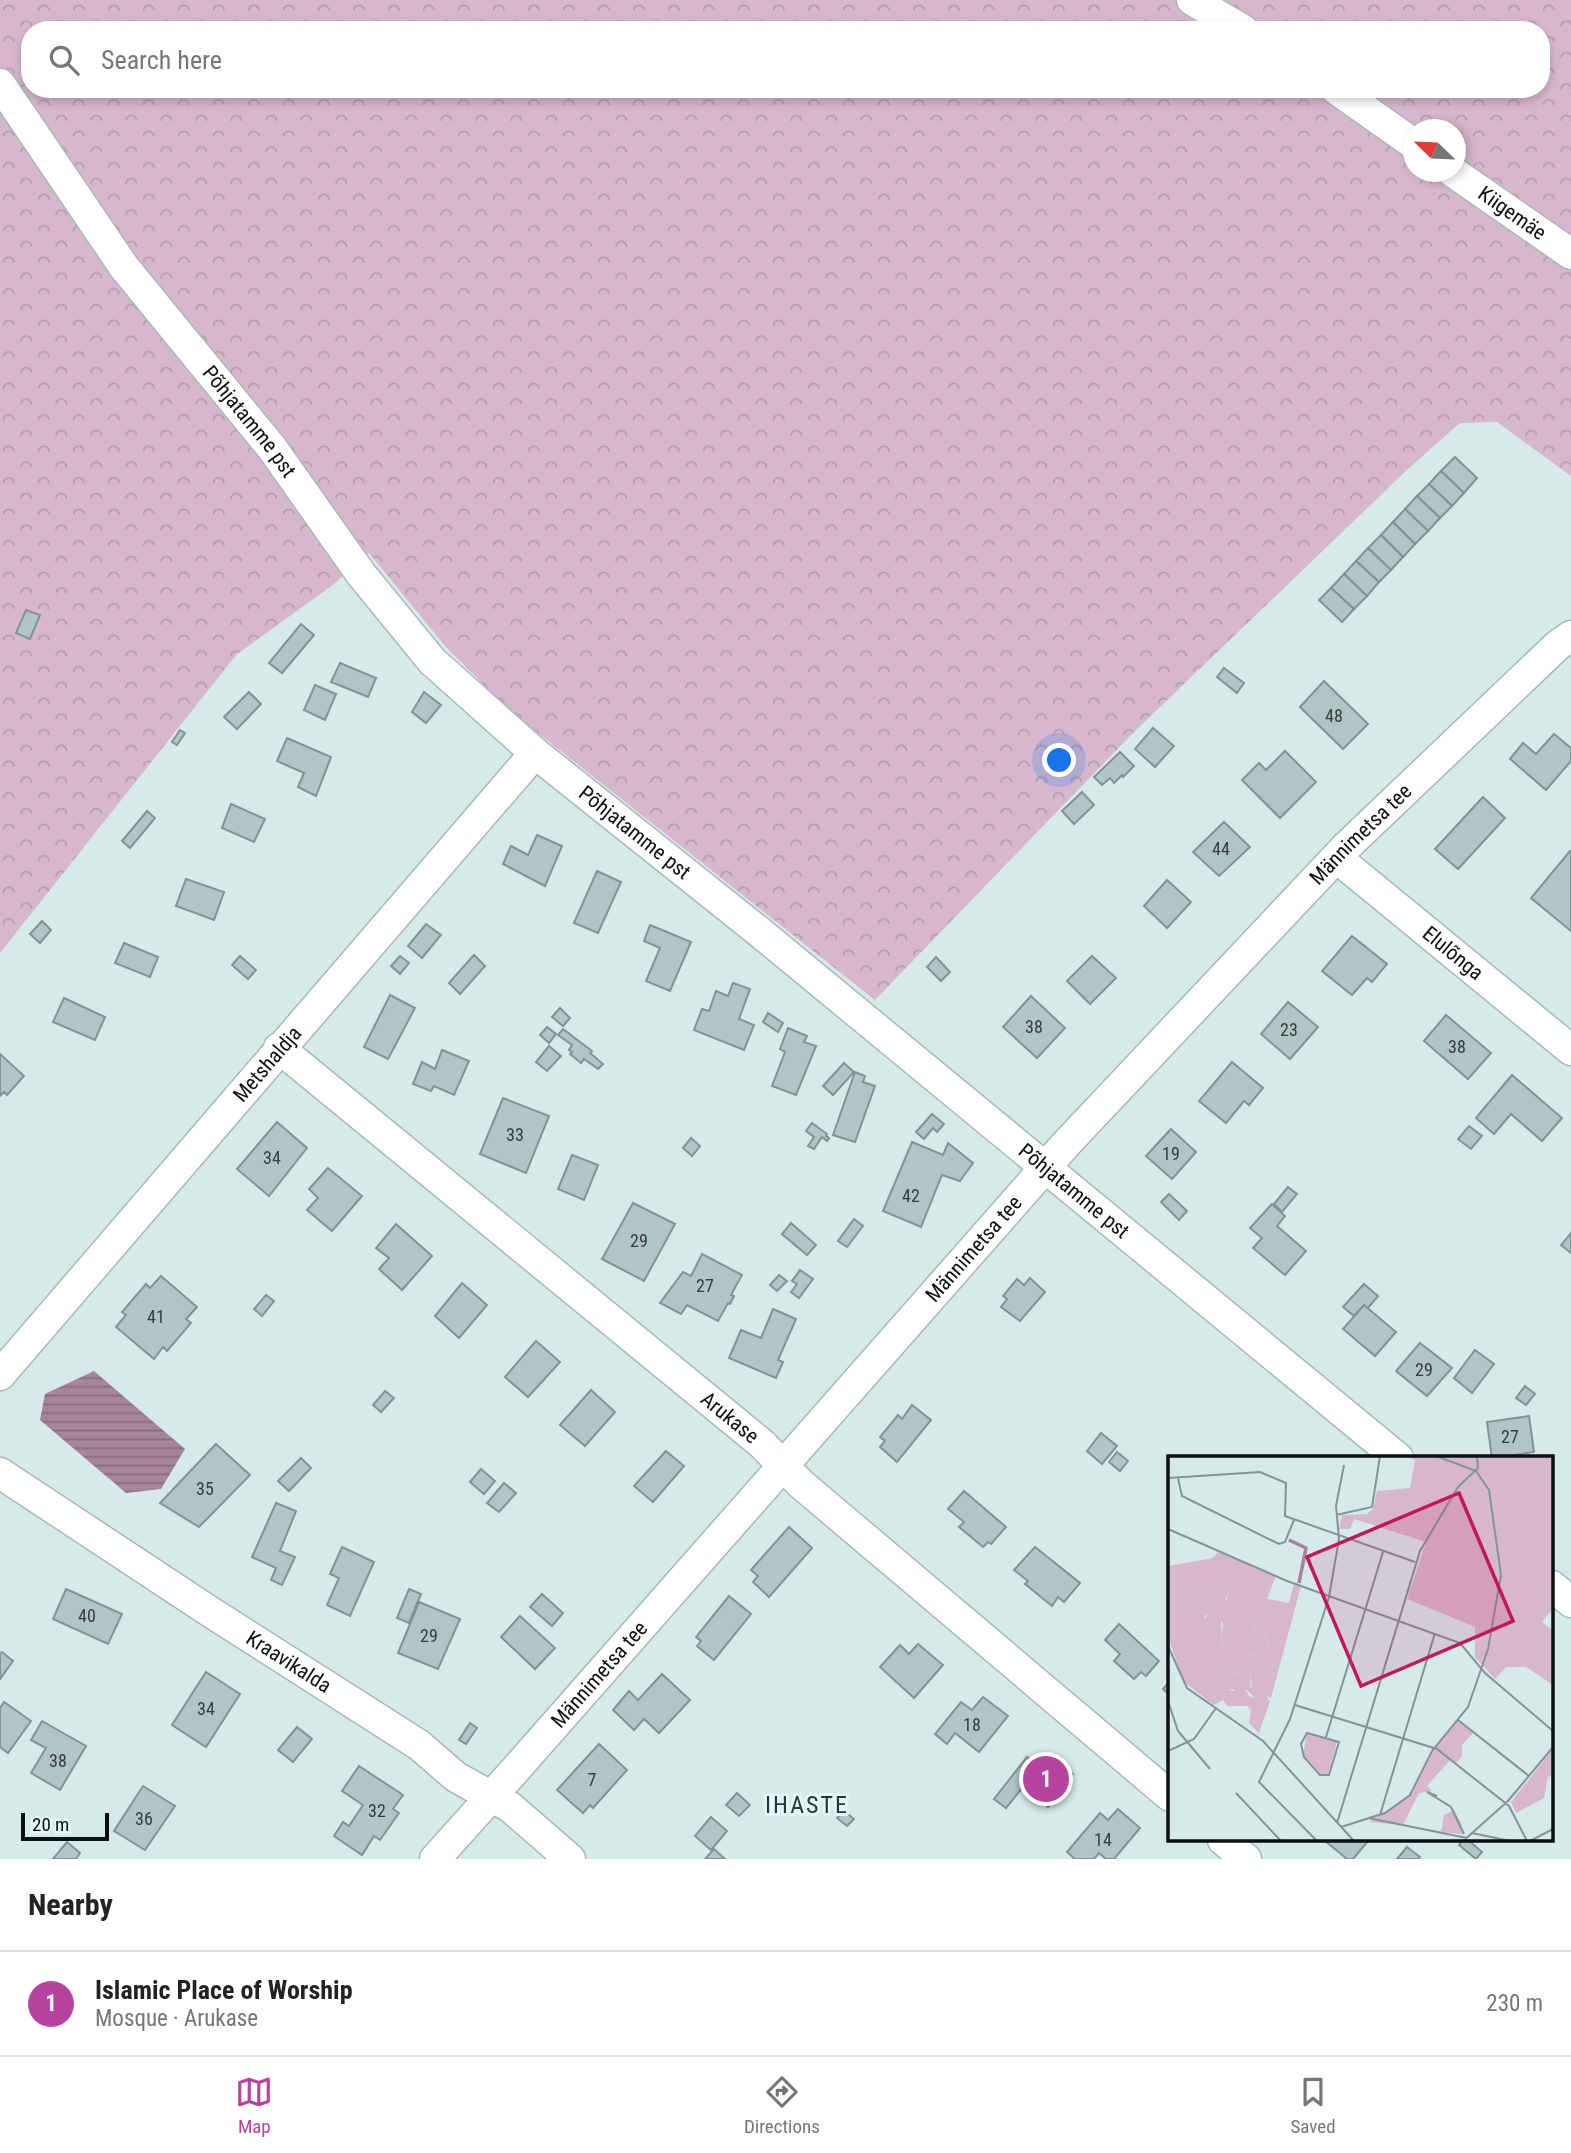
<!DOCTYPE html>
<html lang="en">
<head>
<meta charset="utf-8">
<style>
  body { margin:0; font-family:"Roboto Condensed",sans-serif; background:#f2f2f2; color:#222 }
  .compass { position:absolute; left:1403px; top:119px; width:63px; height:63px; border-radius:50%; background:#fff; box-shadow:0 4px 10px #0003; rotate:293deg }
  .scale { position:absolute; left:21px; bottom:18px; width:88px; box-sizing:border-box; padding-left:7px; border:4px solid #0b1112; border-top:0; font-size:19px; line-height:24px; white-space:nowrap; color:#0b1112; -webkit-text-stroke:5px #e3f7f8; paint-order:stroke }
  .you { position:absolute; left:1060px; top:761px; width:24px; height:24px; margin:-18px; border:5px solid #fff; border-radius:50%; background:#1a73e8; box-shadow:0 0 0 10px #1a73e833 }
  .badge { display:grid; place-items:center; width:46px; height:46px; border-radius:50%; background:#b6449e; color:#fff; font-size:23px; font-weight:700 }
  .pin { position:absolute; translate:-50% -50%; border:4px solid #fff; box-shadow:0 2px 7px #0006 }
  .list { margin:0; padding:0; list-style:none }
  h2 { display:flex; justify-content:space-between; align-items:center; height:91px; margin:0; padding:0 28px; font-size:30px }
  h2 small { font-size:23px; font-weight:400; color:#767676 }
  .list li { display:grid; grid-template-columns:46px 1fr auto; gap:21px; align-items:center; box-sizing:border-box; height:105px; padding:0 28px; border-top:2px solid #e0e0e0 }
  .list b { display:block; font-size:26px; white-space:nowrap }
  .list p { margin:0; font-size:23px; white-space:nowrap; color:#767676 }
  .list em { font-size:23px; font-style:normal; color:#767676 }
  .icon { flex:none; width:38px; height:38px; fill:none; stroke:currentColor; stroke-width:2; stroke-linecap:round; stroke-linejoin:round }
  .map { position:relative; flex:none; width:1571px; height:1859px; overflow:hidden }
  .search { position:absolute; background:#fff; box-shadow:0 4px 10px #0003; left:21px; right:21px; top:21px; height:77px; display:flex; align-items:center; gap:18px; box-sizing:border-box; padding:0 24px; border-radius:28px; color:#767676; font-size:26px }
  .sheet { height:196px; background:#fff }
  nav { display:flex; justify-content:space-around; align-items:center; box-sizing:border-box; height:98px; border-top:2px solid #e0e0e0; background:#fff; font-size:19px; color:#767676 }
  nav a { display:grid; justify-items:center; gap:4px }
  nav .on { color:#b6449e }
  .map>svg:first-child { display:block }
</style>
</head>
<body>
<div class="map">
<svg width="1571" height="1859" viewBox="0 0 1571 1859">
  <defs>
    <pattern id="forest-crowns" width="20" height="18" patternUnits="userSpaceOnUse" patternTransform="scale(1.75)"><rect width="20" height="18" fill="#d7b7ce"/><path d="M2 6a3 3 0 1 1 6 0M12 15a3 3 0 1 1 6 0" fill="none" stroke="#b79cb0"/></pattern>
    <pattern id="water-rules" width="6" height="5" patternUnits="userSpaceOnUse" patternTransform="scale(1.75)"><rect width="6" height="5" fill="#a6849c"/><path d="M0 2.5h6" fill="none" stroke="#856b7e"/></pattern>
  </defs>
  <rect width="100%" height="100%" fill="#d6eaea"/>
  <path fill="url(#forest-crowns)" fill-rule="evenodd" d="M0,0h1571v476l-74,-54 -37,1 -51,45 -274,263 -260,269 -366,-290 -64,-64 -76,-93 -35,31 -98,71 -236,298zM30,30h1511v59h-1511zM1414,130h42v42h-42z"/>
  <polygon fill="url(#water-rules)" points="94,1371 185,1449 161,1489 126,1493 40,1420 45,1394"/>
  <g fill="#b2c5c6" stroke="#819394" stroke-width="2">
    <polygon points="1455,457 1477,478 1464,493 1441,471"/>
    <polygon points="1441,471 1464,493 1452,506 1429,484"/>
    <polygon points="1429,484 1452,506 1440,518 1417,496"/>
    <polygon points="1417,496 1440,518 1428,531 1405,509"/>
    <polygon points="1405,509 1428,531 1415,544 1393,522"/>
    <polygon points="1393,522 1415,544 1403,557 1381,535"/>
    <polygon points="1381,535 1403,557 1391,570 1368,548"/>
    <polygon points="1368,548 1391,570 1379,582 1356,561"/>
    <polygon points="1356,561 1379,582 1367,596 1344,574"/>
    <polygon points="1344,574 1367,596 1354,609 1331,588"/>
    <polygon points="1331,588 1354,609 1342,622 1319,600"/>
    <polygon points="26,610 40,615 30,639 16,633"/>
    <polygon points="301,624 314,635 282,673 269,663"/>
    <polygon points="340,663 376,678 368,697 331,682"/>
    <polygon points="1224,668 1244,683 1237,693 1217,677"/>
    <polygon points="1324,681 1368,724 1343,749 1300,707"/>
    <polygon points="315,685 336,694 325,720 304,710"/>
    <polygon points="249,692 261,704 237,729 224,717"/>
    <polygon points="424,692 441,705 426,723 412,712"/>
    <polygon points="1153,728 1174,746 1155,767 1135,749"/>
    <polygon points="180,730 185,733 177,745 172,742"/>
    <polygon points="1554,734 1571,748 1571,761 1546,790 1510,759 1523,743 1536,754"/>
    <polygon points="287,738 331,757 316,796 298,787 304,773 277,761"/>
    <polygon points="1285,751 1316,782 1280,818 1242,780 1259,763 1266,770"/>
    <polygon points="1120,752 1134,766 1123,777 1122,775 1114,783 1110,778 1102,785 1094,777"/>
    <polygon points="1082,792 1094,805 1074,824 1062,811"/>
    <polygon points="1483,797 1505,818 1458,869 1435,849"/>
    <polygon points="231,804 265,819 254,842 222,828"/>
    <polygon points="147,811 155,818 130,848 122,841"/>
    <polygon points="1224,822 1250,847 1219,876 1193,852"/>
    <polygon points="537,835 562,846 545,886 503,864 511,846 528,855"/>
    <polygon points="1570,851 1571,852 1571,931 1531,898"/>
    <polygon points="597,871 621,882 598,933 574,923"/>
    <polygon points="186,879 224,892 214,920 176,906"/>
    <polygon points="1167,880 1191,902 1167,928 1144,906"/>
    <polygon points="42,921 51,930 40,943 30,934"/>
    <polygon points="426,924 441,935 422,958 408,946"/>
    <polygon points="650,925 691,942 670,991 646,981 660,948 644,941"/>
    <polygon points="1352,936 1387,964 1372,982 1367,978 1352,995 1322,971"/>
    <polygon points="124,943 158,957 150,977 115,963"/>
    <polygon points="474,955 485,966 460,994 449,983"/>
    <polygon points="240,956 256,970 248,979 232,965"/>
    <polygon points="400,956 409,963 400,974 391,966"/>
    <polygon points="1092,956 1116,978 1090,1004 1067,981"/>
    <polygon points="936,957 950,972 941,981 927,967"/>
    <polygon points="733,983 750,989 739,1019 754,1025 744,1050 694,1030 702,1009 709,1011 716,991 728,996"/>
    <polygon points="390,995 415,1008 388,1059 364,1047"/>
    <polygon points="1031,996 1065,1028 1037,1058 1003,1027"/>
    <polygon points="64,998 105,1017 95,1040 53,1022"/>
    <polygon points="1288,1002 1318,1027 1290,1059 1261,1034"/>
    <polygon points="560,1008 570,1018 563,1026 552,1017"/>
    <polygon points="768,1013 783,1023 778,1032 763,1022"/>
    <polygon points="1446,1015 1491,1053 1468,1079 1424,1041"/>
    <polygon points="547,1027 556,1034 549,1043 540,1035"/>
    <polygon points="788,1028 807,1036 804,1042 816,1046 796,1095 772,1086 785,1052 780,1049"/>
    <polygon points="563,1029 592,1051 590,1053 603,1064 598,1069 584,1059 581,1063 570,1054 572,1052 569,1050 572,1045 558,1035"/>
    <polygon points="549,1046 561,1056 547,1071 536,1062"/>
    <polygon points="442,1050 469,1061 454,1095 434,1086 431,1091 413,1084 422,1062 435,1069"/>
    <polygon points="0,1054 24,1076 7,1095 4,1092 0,1096"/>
    <polygon points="1232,1062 1263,1088 1249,1105 1244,1101 1226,1123 1199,1101"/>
    <polygon points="844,1063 854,1072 833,1095 823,1086"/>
    <polygon points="855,1072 865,1076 863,1082 875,1086 855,1142 833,1135"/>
    <polygon points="1512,1075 1562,1118 1542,1141 1511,1114 1494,1134 1476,1118"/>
    <polygon points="503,1098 549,1116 526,1173 480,1154"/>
    <polygon points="932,1114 944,1124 937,1132 933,1128 924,1139 916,1132"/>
    <polygon points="277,1122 307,1148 269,1196 237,1169"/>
    <polygon points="812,1123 827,1134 826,1136 829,1138 827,1141 822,1137 814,1149 808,1146 814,1137 806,1131"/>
    <polygon points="1469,1126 1482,1136 1471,1149 1458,1139"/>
    <polygon points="1171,1129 1196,1152 1172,1179 1146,1156"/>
    <polygon points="691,1138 700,1146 692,1156 683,1148"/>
    <polygon points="912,1142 943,1155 948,1143 973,1163 960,1181 942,1175 921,1227 883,1211"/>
    <polygon points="572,1155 598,1165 584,1200 558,1189"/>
    <polygon points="328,1168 362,1196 332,1231 307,1210 318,1198 309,1189"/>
    <polygon points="1288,1187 1297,1194 1282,1212 1274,1204"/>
    <polygon points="1169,1194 1187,1211 1179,1220 1161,1202"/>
    <polygon points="633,1203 675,1224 644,1281 602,1259"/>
    <polygon points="1272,1204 1285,1216 1277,1226 1306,1251 1285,1275 1253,1248 1262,1238 1250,1228"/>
    <polygon points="854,1219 863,1226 847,1247 838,1241"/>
    <polygon points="791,1223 816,1245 807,1255 782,1234"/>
    <polygon points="396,1224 432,1256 402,1290 379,1269 389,1258 376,1248"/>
    <polygon points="1571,1233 1571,1253 1561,1245"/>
    <polygon points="702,1254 742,1275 731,1295 734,1296 730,1304 728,1303 718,1321 687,1305 681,1314 660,1303 683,1272 691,1276"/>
    <polygon points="800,1270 813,1279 799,1298 791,1292 797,1284 792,1281"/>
    <polygon points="779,1275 787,1281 777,1291 770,1285"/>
    <polygon points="161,1276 197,1307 186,1319 191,1323 167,1351 163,1347 154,1359 116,1327 126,1315 122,1312 146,1284 150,1288"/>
    <polygon points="1030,1278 1045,1292 1020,1321 1001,1307 1007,1299 1003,1296 1017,1279 1024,1285"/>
    <polygon points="462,1283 487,1305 459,1338 435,1316"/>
    <polygon points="1364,1284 1378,1296 1368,1308 1364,1305 1354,1316 1343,1307"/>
    <polygon points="266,1295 274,1301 262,1316 254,1309"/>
    <polygon points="1364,1305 1396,1332 1375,1356 1343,1329"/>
    <polygon points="773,1309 796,1319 778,1360 783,1362 776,1378 729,1358 741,1330 761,1338"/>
    <polygon points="536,1341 560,1362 528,1397 505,1377"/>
    <polygon points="1420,1343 1452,1368 1427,1396 1396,1371"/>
    <polygon points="1475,1350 1494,1364 1472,1393 1454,1378"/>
    <polygon points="1525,1386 1535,1394 1526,1405 1516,1398"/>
    <polygon points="591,1390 615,1412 585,1446 560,1425"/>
    <polygon points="385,1391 394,1398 381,1412 373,1405"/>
    <polygon points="912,1405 931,1420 897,1462 880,1447 885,1441 880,1437 898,1415 902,1419"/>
    <polygon points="1529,1416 1534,1452 1492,1458 1487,1422"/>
    <polygon points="1101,1433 1117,1446 1102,1464 1087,1451"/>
    <polygon points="216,1444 250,1475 199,1527 160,1503"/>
    <polygon points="666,1451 684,1466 653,1502 634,1486"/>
    <polygon points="1117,1452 1128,1461 1120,1471 1109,1462"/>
    <polygon points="301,1458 311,1468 289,1491 278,1481"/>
    <polygon points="481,1469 495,1481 484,1494 470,1482"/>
    <polygon points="504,1483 516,1493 499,1512 487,1503"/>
    <polygon points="964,1491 1006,1527 991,1544 988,1542 983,1547 959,1527 964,1522 948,1509"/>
    <polygon points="276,1503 296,1511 280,1551 295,1557 282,1585 271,1580 276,1568 252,1557"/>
    <polygon points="789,1527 812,1548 769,1597 753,1582 758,1576 751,1570"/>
    <polygon points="342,1547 374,1562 350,1616 327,1605 339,1578 330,1574"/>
    <polygon points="1035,1547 1080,1583 1064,1602 1058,1597 1052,1606 1025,1584 1028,1581 1014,1570"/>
    <polygon points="66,1589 122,1614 108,1644 53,1619"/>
    <polygon points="409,1589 421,1594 409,1623 397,1618"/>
    <polygon points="542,1594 563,1613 552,1626 530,1607"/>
    <polygon points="729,1596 751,1614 714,1660 697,1646 701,1641 696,1637"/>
    <polygon points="419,1602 460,1619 438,1669 398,1653"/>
    <polygon points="520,1616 555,1648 535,1669 501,1637"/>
    <polygon points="1119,1624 1159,1661 1146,1676 1141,1672 1134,1679 1114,1661 1120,1654 1105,1640"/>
    <polygon points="918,1644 943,1665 914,1698 880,1667 900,1645 909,1654"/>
    <polygon points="2,1652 13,1661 0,1679 0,1654"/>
    <polygon points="206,1672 240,1694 206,1747 172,1725"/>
    <polygon points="662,1674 690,1700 659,1733 644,1719 634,1730 613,1710 629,1691 638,1700"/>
    <polygon points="1170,1681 1170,1696 1163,1689"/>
    <polygon points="983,1697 1008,1716 979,1752 955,1733 947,1744 935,1734 961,1702 972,1710"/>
    <polygon points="4,1702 31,1721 8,1753 0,1747 0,1708"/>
    <polygon points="42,1721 86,1746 60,1790 31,1773 46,1748 31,1740"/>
    <polygon points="470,1723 477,1728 466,1744 459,1740"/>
    <polygon points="297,1727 312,1739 293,1762 278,1750"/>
    <polygon points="599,1744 627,1770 593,1808 590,1805 583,1813 557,1790"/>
    <polygon points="1047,1753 1073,1774 1048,1807 1023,1787 1006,1808 994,1799 1027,1757 1038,1765"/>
    <polygon points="359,1766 403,1795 393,1809 399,1813 380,1840 374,1836 362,1855 334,1836 343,1822 349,1826 363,1805 342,1791"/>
    <polygon points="143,1786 175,1806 145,1850 114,1831"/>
    <polygon points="737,1793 750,1805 739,1816 726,1805"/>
    <polygon points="1118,1809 1140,1828 1114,1859 1106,1859 1099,1853 1094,1859 1075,1859 1067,1852 1100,1813 1108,1820"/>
    <polygon points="844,1811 854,1819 847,1826 837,1818"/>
    <polygon points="711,1817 727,1831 711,1850 695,1836"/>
    <polygon points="1324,1840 1369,1840 1353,1859 1347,1859"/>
    <polygon points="1463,1840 1468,1840 1482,1852 1476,1859 1459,1845"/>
    <polygon points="67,1842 80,1853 76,1859 53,1859"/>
    <polygon points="1407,1847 1420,1857 1418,1859 1397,1859"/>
    <polygon points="714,1849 725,1859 705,1859"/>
  </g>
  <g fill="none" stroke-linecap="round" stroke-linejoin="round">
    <defs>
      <g id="minor">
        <polyline points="1192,0 1243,30"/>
        <path id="s1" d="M0,84l124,183 148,181 89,126 71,87 103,92 222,177 641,528"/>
        <polyline points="1336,89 1414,144"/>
        <path id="s2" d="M1453,172l118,82"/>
        <path id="s3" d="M1337,858l234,192"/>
        <path id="s4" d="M279,1048l483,396 39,40 369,312"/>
        <path id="s5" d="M0,1375l535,-622"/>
        <path id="s6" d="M0,1473l209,138 210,134 37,32 54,30 60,52"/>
        <polyline points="1552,1586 1571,1602"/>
        <polyline points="1223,1840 1246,1859"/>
        <path id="s7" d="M435,1859l81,-90 550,-625 280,-297 212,-202 13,-9"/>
      </g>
    </defs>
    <use href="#minor" stroke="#a7babb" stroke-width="33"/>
    <use href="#minor" stroke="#fff" stroke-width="30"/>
  </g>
  <g text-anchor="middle" stroke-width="6" stroke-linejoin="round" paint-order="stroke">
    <g font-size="18" fill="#353e3f">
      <text x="1334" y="722">48</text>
      <text x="1221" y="855">44</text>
      <text x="1034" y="1033">38</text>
      <text x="1289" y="1036">23</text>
      <text x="1457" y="1053">38</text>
      <text x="515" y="1141">33</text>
      <text x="1171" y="1160">19</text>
      <text x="272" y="1164">34</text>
      <text x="911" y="1202">42</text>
      <text x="639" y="1247">29</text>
      <text x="705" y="1292">27</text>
      <text x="156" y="1323">41</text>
      <text x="1424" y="1376">29</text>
      <text x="1510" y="1443">27</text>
      <text x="205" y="1495">35</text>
      <text x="87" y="1622">40</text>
      <text x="429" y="1642">29</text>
      <text x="206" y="1715">34</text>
      <text x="972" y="1731">18</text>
      <text x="58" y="1767">38</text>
      <text x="592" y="1786">7</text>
      <text x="377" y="1817">32</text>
      <text x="144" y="1825">36</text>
      <text x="1103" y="1846">14</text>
    </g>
    <g font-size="21" fill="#0b1112" stroke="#e3f7f8">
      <text dy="7" stroke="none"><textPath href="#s2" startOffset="72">Kiigemäe</textPath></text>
      <text dy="7" stroke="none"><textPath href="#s1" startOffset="420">Põhjatamme pst</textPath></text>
      <text dy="7" stroke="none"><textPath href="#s1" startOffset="987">Põhjatamme pst</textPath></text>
      <text dy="7" stroke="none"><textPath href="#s7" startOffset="1381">Männimetsa tee</textPath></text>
      <text dy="7" stroke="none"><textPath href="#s3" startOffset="150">Elulõnga</textPath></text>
      <text dy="7" stroke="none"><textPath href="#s5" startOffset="410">Metshaldja</textPath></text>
      <text dy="7" stroke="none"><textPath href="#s1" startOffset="1554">Põhjatamme pst</textPath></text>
      <text dy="7" stroke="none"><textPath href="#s7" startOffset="814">Männimetsa tee</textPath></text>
      <text dy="7" stroke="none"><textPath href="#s4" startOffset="583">Arukase</textPath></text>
      <text dy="7" stroke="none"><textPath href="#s6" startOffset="345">Kraavikalda</textPath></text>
      <text dy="7" stroke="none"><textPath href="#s7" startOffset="247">Männimetsa tee</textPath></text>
    </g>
    <g font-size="24" letter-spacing="2" fill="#273738" stroke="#e3f7f8">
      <text x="807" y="1813">IHASTE</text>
    </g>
  </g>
  <g transform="translate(1168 1456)">
    <rect width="385" height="385" fill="#d6eaea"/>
    <path d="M48,129l10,16 3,-11 8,1 -5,39 -11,17 2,-24 -13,-12 -7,7 -8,-14 6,-13zM93,163l7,28 -17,9 -4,-9 6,-4 3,-20zM83,211l-1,20 13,5 7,9 -14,-1 -9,-10 -20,-1 -4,-18 13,2z" fill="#d7b7ce"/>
    <path d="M237,0h148v153l-11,13 11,9v54l-27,-18h-20l-11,12 -20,-22v-30l-68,-28 19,-57 -72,-23 -4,10h-11l3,-14 25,-1 6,-5 4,-18 33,-3 5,-28zM50,96l58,24 -9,23 22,4 5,-20 7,3 -30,112 -19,-7 -2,-23 -8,5 -19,-1 5,17 5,2 8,-8 9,14 20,4 -11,32 -10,-10 2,-13 -4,-4h-20l-4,-6 -9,5 -30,-23 -16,-44v-72l45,-8zM48,129l2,13 6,4 5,-11 8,1 -9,15 -1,18 5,5 -10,16 -1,-32 -12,-3 -4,8 -10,-15 6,-13zM93,164l7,26 -16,10 -5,-9 6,-3 3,-21zM290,264l16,12 -12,13v11l-6,7 -5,-4 -24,27 5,5 -13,2 -16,32 -34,-3 41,-26 23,-45zM139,278l30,8 -9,33 -5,1 -20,-22zM385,293v26l-5,2 -4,21 -28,15 -5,-11zM286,354l7,13 2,11 -22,-2 3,-17z" fill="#d7b7ce" fill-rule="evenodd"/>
    <path fill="none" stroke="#a6849c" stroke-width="3.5" d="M121,84l17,8 -7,35"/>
    <path fill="none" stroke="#859394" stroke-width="2" d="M0,22l92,-6 26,11 -1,33 130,46M10,22l4,18 97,48 6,-2 9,-22M168,59l36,-8 8,-51M0,73l119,52 173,62 25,30 68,58M0,190l19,42 76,53 91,100M0,245l10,30 32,38M127,249l142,44 72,57 18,35M290,264l71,56M139,277l32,9 -10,33h-9l-16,-18 -3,-13zM158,281l57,-185M0,295l26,-12 22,-31M68,337l45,48M269,340l-10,-4 24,15 13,27M212,359l55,-182M200,362l99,20M169,367l83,-272 38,-64 20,-19 -1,-12M173,371l44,-14 25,-18 22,-44 36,-44 20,-58 13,-74 -12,-85 -13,-19 -40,-15M304,377l38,8M149,385l-58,-59 31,-63 39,-122 10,-58 -3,-33 8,-41M295,385l45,-40 45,-54M362,385l23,-12"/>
    <path fill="#c2185b" fill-opacity="0.15" stroke="#c2185b" stroke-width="3.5" d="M291,37l54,128 -152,65 -54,-129z"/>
    <rect width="385" height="385" fill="none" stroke="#0b1112" stroke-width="3.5"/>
  </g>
</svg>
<svg class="compass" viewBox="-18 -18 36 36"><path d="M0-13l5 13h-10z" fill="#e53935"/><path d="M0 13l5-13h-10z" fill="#767676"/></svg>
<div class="scale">20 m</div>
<div class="you"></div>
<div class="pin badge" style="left:1046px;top:1779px">1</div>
<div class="search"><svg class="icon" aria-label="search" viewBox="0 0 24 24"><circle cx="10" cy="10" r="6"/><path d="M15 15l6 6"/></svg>Search here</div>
</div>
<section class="sheet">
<h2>Nearby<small></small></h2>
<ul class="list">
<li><span class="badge">1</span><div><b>Islamic Place of Worship</b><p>Mosque · Arukase</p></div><em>230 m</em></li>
</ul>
</section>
<nav>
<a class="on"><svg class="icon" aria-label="map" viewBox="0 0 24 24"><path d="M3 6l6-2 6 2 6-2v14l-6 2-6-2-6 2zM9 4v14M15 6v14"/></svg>Map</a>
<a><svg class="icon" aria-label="directions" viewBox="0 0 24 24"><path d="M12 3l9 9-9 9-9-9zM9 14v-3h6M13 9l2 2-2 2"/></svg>Directions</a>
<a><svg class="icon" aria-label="saved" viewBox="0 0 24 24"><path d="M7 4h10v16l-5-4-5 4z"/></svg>Saved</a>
</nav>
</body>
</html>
